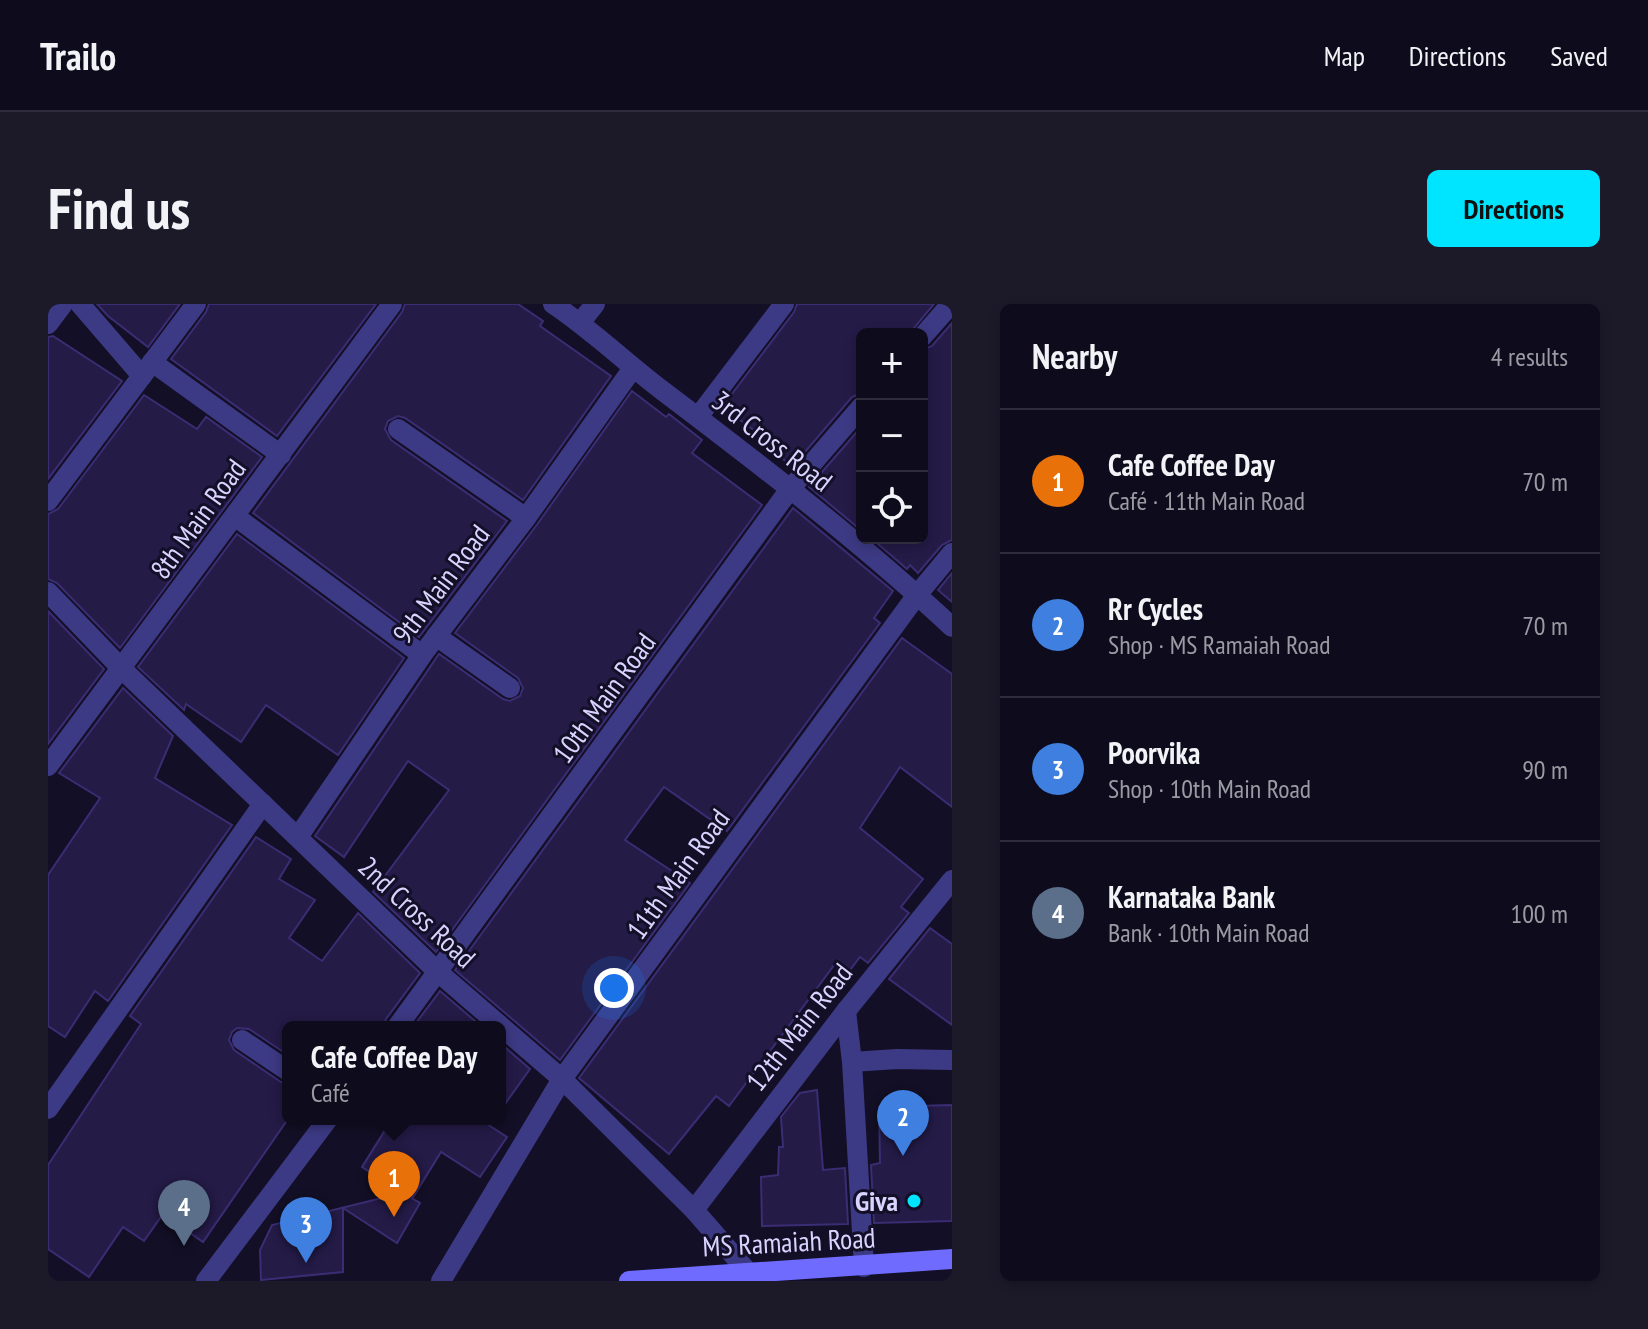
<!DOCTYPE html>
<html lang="en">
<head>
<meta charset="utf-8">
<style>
  body { margin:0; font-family:"PT Sans Narrow",sans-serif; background:#1c1929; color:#f1f3f6 }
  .controls { position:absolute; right:24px; top:24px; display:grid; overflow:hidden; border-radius:12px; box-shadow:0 4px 12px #0003 }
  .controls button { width:72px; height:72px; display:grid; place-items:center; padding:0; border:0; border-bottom:2px solid #2e2b3b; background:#0e0b1c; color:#f1f3f6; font:40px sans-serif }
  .you { position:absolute; left:566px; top:684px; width:28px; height:28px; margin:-20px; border:6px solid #fff; border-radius:50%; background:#1a73e8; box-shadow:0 0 0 12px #1a73e833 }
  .badge { display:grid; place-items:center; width:52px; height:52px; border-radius:50%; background:#00e5ff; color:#fff; font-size:26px; font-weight:700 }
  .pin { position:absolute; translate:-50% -66px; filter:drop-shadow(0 2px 4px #0008) }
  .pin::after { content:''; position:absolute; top:42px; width:28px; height:24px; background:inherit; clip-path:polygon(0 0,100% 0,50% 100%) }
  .popup { position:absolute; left:234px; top:717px; width:224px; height:104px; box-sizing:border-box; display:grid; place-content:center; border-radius:12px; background:#0e0b1c; filter:drop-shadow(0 2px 6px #0005); font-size:26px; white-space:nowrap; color:#9b9ba3 }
  .popup b { font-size:30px; color:#f1f3f6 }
  .popup::after { content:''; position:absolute; left:50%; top:100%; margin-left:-16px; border:16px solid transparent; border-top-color:#0e0b1c }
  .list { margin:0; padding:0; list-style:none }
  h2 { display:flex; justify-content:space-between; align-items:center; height:104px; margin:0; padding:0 32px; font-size:34px }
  h2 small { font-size:26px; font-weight:400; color:#9b9ba3 }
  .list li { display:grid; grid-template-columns:52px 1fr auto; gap:24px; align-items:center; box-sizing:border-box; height:144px; padding:0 32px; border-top:2px solid #2e2b3b }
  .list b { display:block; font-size:30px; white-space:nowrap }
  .list p { margin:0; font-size:26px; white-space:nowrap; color:#9b9ba3 }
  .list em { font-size:26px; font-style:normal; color:#9b9ba3 }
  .icon { flex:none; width:44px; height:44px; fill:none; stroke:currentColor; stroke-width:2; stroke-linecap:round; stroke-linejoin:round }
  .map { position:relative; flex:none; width:904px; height:977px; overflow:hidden; border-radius:12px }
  header { display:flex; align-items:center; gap:48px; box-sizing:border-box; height:112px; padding:0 40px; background:#0e0b1c; border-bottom:2px solid #2e2b3b }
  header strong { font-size:38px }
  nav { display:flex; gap:44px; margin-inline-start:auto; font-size:28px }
  .intro { display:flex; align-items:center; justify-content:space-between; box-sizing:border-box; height:192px; padding:0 48px }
  h1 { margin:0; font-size:56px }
  .button { padding:20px 36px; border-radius:12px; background:#00e5ff; color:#111; font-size:28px; font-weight:700 }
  main { display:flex; gap:48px; padding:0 48px }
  aside { flex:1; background:#0e0b1c; border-radius:12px; box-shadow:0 4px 12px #0003 }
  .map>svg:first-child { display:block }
</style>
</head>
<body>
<header>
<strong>Trailo</strong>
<nav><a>Map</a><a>Directions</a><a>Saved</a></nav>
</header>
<div class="intro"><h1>Find us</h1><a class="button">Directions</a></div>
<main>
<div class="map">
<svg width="904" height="977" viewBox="0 0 904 977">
  <rect width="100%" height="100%" fill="#130f26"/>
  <g fill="#241b47" stroke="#3b2d73" stroke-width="2">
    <polygon points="49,0 132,0 100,43 60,12"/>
    <polygon points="161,0 328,0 229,132 123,55 158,8"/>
    <polygon points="357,0 470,0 495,17 492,22 563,72 475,196 357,114 350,112 340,117 337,125 343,136 459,217 371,333 205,209 354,8"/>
    <polygon points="749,0 886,0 861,30 814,30 814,89 804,93 744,163 716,138 718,135 674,103 746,8"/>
    <polygon points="904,19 904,236 894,241 870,269 862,261 859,265 823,234 874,234 874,46 884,42"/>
    <polygon points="5,32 74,77 0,175 0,33"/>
    <polygon points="584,87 618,113 621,110 654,136 644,149 714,201 388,648 325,588 401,486 360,457 296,553 267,532 391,350 455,395 462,397 472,392 475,384 470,374 407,329 488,222"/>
    <polygon points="96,91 149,125 158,113 214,153 72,344 9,279 0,275 0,210 10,205"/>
    <polygon points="814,122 814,227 761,183"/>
    <polygon points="745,204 845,287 826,314 832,319 679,527 616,483 577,536 642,579 512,756 407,666"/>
    <polygon points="189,230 356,354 290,451 218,401 193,438 138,400 136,406 90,363"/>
    <polygon points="904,269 904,298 890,286"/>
    <polygon points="0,307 56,365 0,440"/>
    <polygon points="854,334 904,370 904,503 852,463 812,524 875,575 853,603 861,609 820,659 812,653 802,666 790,656 681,802 668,792 621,850 531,774"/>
    <polygon points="75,384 125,432 107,474 184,521 60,697 47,687 17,733 0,722 0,571 52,494 11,469"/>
    <polygon points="208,533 243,555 231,575 267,596 241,634 274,657 310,609 372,669 338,715 336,723 240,723 240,751 201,725 189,724 184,728 181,736 186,746 233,778 240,780 240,815 155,938 115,910 96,937 75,923 41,973 0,945 0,861 93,720 82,712"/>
    <polygon points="882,624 904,640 904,721 841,675"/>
    <polygon points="392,687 434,723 365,723"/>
    <polygon points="452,739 482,765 452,807"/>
    <polygon points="769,786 775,866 797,864 800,920 714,922 713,873 730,871 731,843 735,843 733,813 752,789"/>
    <polygon points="904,801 904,917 826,919 823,861 832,859 831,803"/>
    <polygon points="344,815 431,815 459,833 432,873 393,848 364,895 314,863"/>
    <polygon points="354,889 372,899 349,939 295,904 295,968 213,976 212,946 224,921"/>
  </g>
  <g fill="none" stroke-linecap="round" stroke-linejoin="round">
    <g stroke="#3d3a85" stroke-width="20">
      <polyline points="32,0 94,72"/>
      <path d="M505,0c39,26 73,59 110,87 99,75 198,151 289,236"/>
      <polyline points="532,19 547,0"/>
      <polyline points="0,20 15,0"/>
      <polyline points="874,33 903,0"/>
      <polyline points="104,58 233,151"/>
      <polyline points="650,113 736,0"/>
      <polyline points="350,125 478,214"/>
      <polyline points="0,197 148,0"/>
      <polyline points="188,213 374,351"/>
      <polyline points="0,288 74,365 390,668 514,775 646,906 700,968"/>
      <polyline points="388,332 462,384"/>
      <polyline points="0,462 344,0"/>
      <polyline points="250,533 374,351 478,214 585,64"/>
      <polyline points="798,707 804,758 816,963"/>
      <polyline points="349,723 742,185 814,102"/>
      <polyline points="194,736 240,767"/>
      <polyline points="804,758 849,755 904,756"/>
      <polyline points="0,805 215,500"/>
      <polyline points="646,906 798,707 904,576"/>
      <polyline points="158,977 280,815"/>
      <polyline points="393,977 514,775 869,291 904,249"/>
    </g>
    <polyline stroke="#6f6bff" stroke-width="20" points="581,977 904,955"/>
  </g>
  <circle fill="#00e5ff" stroke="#130f26" stroke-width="3" cx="866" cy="897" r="8"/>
  <g text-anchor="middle" stroke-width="6" stroke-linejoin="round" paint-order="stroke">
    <g font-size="28" fill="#d9d4ff" stroke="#130f26">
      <text transform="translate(724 137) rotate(38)" y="10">3rd Cross Road</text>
      <text transform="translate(150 215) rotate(-54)" y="10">8th Main Road</text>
      <text transform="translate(393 280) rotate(-53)" y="10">9th Main Road</text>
      <text transform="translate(556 394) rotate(-54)" y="10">10th Main Road</text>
      <text transform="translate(630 570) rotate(-54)" y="10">11th Main Road</text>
      <text transform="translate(369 608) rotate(43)" y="10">2nd Cross Road</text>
      <text transform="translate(751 723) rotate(-52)" y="10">12th Main Road</text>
      <text transform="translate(741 938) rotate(-3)" y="10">MS Ramaiah Road</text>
    </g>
    <g font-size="28" font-weight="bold" fill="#d9d4ff" stroke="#130f26" text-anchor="end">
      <text x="850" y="907">Giva</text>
    </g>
  </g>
</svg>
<div class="controls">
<button>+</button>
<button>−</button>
<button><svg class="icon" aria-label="locate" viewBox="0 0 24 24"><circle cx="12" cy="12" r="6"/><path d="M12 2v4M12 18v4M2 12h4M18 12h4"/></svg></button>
</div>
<div class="you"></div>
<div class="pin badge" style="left:346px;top:913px;background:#e8710a">1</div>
<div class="popup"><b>Cafe Coffee Day</b>Café</div>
<div class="pin badge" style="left:855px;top:852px;background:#3f7fe0">2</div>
<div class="pin badge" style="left:258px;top:959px;background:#3f7fe0">3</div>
<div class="pin badge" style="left:136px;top:942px;background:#5c6f8a">4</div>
</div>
<aside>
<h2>Nearby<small>4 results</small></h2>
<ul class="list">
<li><span class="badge" style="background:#e8710a">1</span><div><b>Cafe Coffee Day</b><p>Café · 11th Main Road</p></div><em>70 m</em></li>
<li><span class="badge" style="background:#3f7fe0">2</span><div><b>Rr Cycles</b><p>Shop · MS Ramaiah Road</p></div><em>70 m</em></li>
<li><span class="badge" style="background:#3f7fe0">3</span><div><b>Poorvika</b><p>Shop · 10th Main Road</p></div><em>90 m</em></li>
<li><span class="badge" style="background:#5c6f8a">4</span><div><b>Karnataka Bank</b><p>Bank · 10th Main Road</p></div><em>100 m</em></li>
</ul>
</aside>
</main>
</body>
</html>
